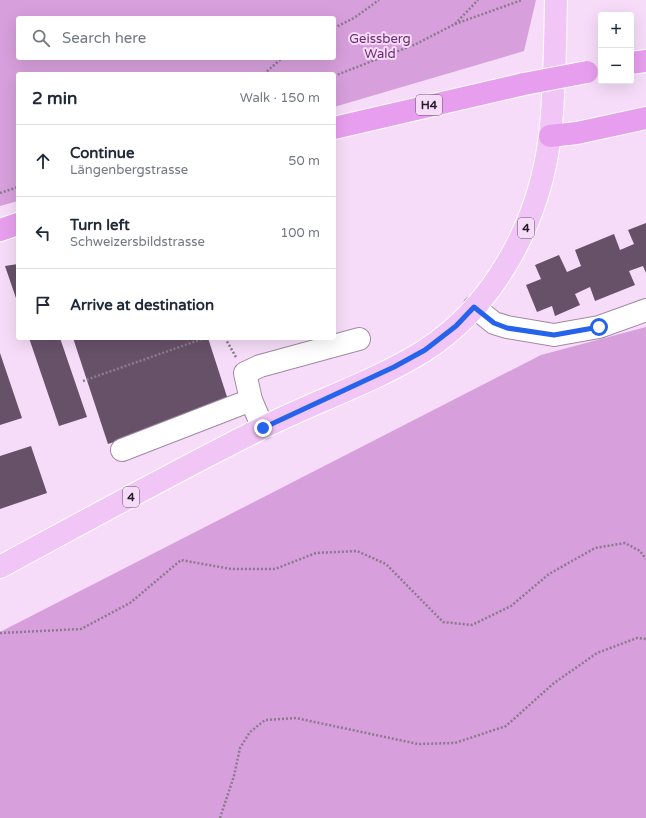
<!DOCTYPE html>
<html lang="en">
<head>
<meta charset="utf-8">
<style>
  body { margin:0; font-family:"Varela Round",sans-serif; background:#f6f6f7; color:#1f2937 }
  .controls { position:absolute; right:12px; top:12px; display:grid; overflow:hidden; border-radius:4px; box-shadow:0 4px 16px #0002 }
  .controls button { width:36px; height:36px; display:grid; place-items:center; padding:0; border:0; border-bottom:1px solid #e0e1e3; background:#fff; color:#1f2937; font:20px sans-serif }
  .stop { position:absolute; width:12px; height:12px; margin:-9px; border:3px solid #2563eb; border-radius:50%; background:#fff }
  .stop.end { background:#2563eb; border-color:#fff; box-shadow:0 1px 4px #0008 }
  .list { margin:0; padding:0; list-style:none }
  h2 { display:flex; justify-content:space-between; align-items:center; height:52px; margin:0; padding:0 16px; font-size:17px }
  h2 small { font-size:13px; font-weight:400; color:#747a83 }
  .list li { display:grid; grid-template-columns:26px 1fr auto; gap:12px; align-items:center; box-sizing:border-box; height:72px; padding:0 16px; border-top:1px solid #e0e1e3 }
  .list b { display:block; font-size:15px; white-space:nowrap }
  .list p { margin:0; font-size:13px; white-space:nowrap; color:#747a83 }
  .list em { font-size:13px; font-style:normal; color:#747a83 }
  .icon { flex:none; width:22px; height:22px; fill:none; stroke:currentColor; stroke-width:2; stroke-linecap:round; stroke-linejoin:round }
  .map { position:relative; flex:none; width:646px; height:818px; overflow:hidden }
  .search { position:absolute; background:#fff; box-shadow:0 4px 16px #0002; left:16px; top:16px; width:320px; height:44px; display:flex; align-items:center; gap:10px; box-sizing:border-box; padding:0 14px; border-radius:4px; color:#747a83; font-size:15px }
  .panel { position:absolute; background:#fff; box-shadow:0 4px 16px #0002; left:16px; top:72px; width:320px; height:268px; border-radius:4px }
  .map>svg:first-child { display:block }
</style>
</head>
<body>
<div class="map">
<svg width="646" height="818" viewBox="0 0 646 818">
  <rect width="100%" height="100%" fill="#f6dcf8"/>
  <g fill="#d79fdc" fill-rule="evenodd">
    <path d="M0,0h536l-12,51 -190,56v-33h-316v127l-18,5zM18,18h316v40h-316z"/>
    <polygon points="646,327 646,818 0,818 0,632 541,355"/>
  </g>
  <g fill="#675169">
    <polygon points="646,223 646,273 643,266 629,271 635,285 595,301 590,287 575,294 580,305 555,316 552,306 537,312 526,285 541,279 535,265 559,255 567,272 581,266 575,250 614,234 620,250 634,244 628,230"/>
    <polygon points="18,264 18,304 5,266"/>
    <polygon points="29,338 60,338 87,417 59,426"/>
    <polygon points="73,338 208,338 229,403 108,444"/>
    <polygon points="0,353 22,418 0,425"/>
    <polygon points="31,446 47,493 0,509 0,456"/>
  </g>
  <g fill="none" stroke-linecap="round" stroke-linejoin="round">
    <defs>
      <g id="minor">
        <polyline points="474,307 494,323 507,327 554,335 599,327 646,310"/>
        <polyline points="263,428 251,400 245,373 260,366 359,339"/>
        <polyline points="122,450 251,400"/>
      </g>
      <path id="major" d="M0,567c87,-47 174,-95 262,-139 54,-27 112,-46 162,-77 73,-47 116,-132 126,-216 5,-43 5,-92 6,-135"/>
      <g id="highway">
        <polyline points="631,63 646,61"/>
        <polyline points="334,128 524,84"/>
        <polyline points="550,136 577,133 646,118"/>
        <polyline points="0,230 18,224"/>
      </g>
    </defs>
    <use href="#minor" stroke="#a189a3" stroke-width="24"/>
    <use href="#major" stroke="#fff" stroke-width="24"/>
    <use href="#highway" stroke="#fff" stroke-width="24"/>
    <g stroke="#8b7a8d" stroke-width="2.5" stroke-dasharray="2 2" stroke-linecap="butt">
      <polyline points="455,24 522,0"/>
      <polyline points="334,28 354,18 379,0"/>
      <polyline points="264,74 282,58"/>
      <polyline points="334,76 416,44 455,24 478,0"/>
      <polyline points="0,193 18,187"/>
      <polyline points="225,338 236,357"/>
      <polyline points="83,381 205,338"/>
      <polyline points="0,633 81,629 130,603 181,560 231,569 275,569 316,553 357,551 386,564 443,622 472,625 511,606 549,574 595,548 625,543 640,551 646,559"/>
      <polyline points="220,818 234,776 240,748 250,732 265,720 296,718 418,744 455,743 506,726 554,683 597,653 637,638 646,639"/>
    </g>
    <use href="#minor" stroke="#fff" stroke-width="22"/>
    <use href="#major" stroke="#f1c5f5" stroke-width="22"/>
    <use href="#highway" stroke="#e89eee" stroke-width="22"/>
    <defs>
      <polyline id="highway-bridge" points="524,84 587,72"/>
    </defs>
    <use href="#highway-bridge" stroke="#fff" stroke-width="24" stroke-linecap="butt"/>
    <use href="#highway-bridge" stroke="#e89eee" stroke-width="22"/>
  </g>
  <g fill="none" stroke-linecap="round" stroke-linejoin="round">
    <polyline stroke="#2563eb" stroke-width="5" points="263,428 394,367 425,350 456,326 474,307 494,323 507,328 554,335 599,327"/>
  </g>
  <g text-anchor="middle" stroke-width="4" stroke-linejoin="round" paint-order="stroke">
    <g fill="#f6dcf8" stroke="#635564" stroke-width="1">
      <rect x="416" y="95" width="26" height="20" rx="3"/>
      <rect x="518" y="218" width="16" height="20" rx="3"/>
      <rect x="123" y="487" width="16" height="20" rx="3"/>
    </g>
    <g font-size="12" font-weight="bold" fill="#241b25">
      <text x="429" y="109">H4</text>
      <text x="526" y="232">4</text>
      <text x="131" y="501">4</text>
    </g>
    <g font-size="13" fill="#6d2b74" stroke="#f6dcf8">
      <text x="380" y="43">Geissberg<tspan x="380" dy="15">Wald</tspan></text>
    </g>
  </g>
</svg>
<div class="controls">
<button>+</button>
<button>−</button>
</div>
<div class="stop" style="left:599px;top:327px"></div>
<div class="stop end" style="left:263px;top:428px"></div>
<div class="search"><svg class="icon" aria-label="search" viewBox="0 0 24 24"><circle cx="10" cy="10" r="6"/><path d="M15 15l6 6"/></svg>Search here</div>
<section class="panel">
<h2>2 min<small>Walk · 150 m</small></h2>
<ul class="list">
<li><svg class="icon" aria-label="ahead" viewBox="0 0 24 24"><path d="M12 20V5M6 11l6-6 6 6"/></svg><div><b>Continue</b><p>Längenbergstrasse</p></div><em>50 m</em></li>
<li><svg class="icon" aria-label="left" viewBox="0 0 24 24"><path d="M17 20v-9H6M10 6l-5 5 5 5"/></svg><div><b>Turn left</b><p>Schweizersbildstrasse</p></div><em>100 m</em></li>
<li><svg class="icon" aria-label="arrive" viewBox="0 0 24 24"><path d="M6 21V4h12l-3 4 3 4H6"/></svg><div><b>Arrive at destination</b></div></li>
</ul>
</section>
</div>
</body>
</html>
